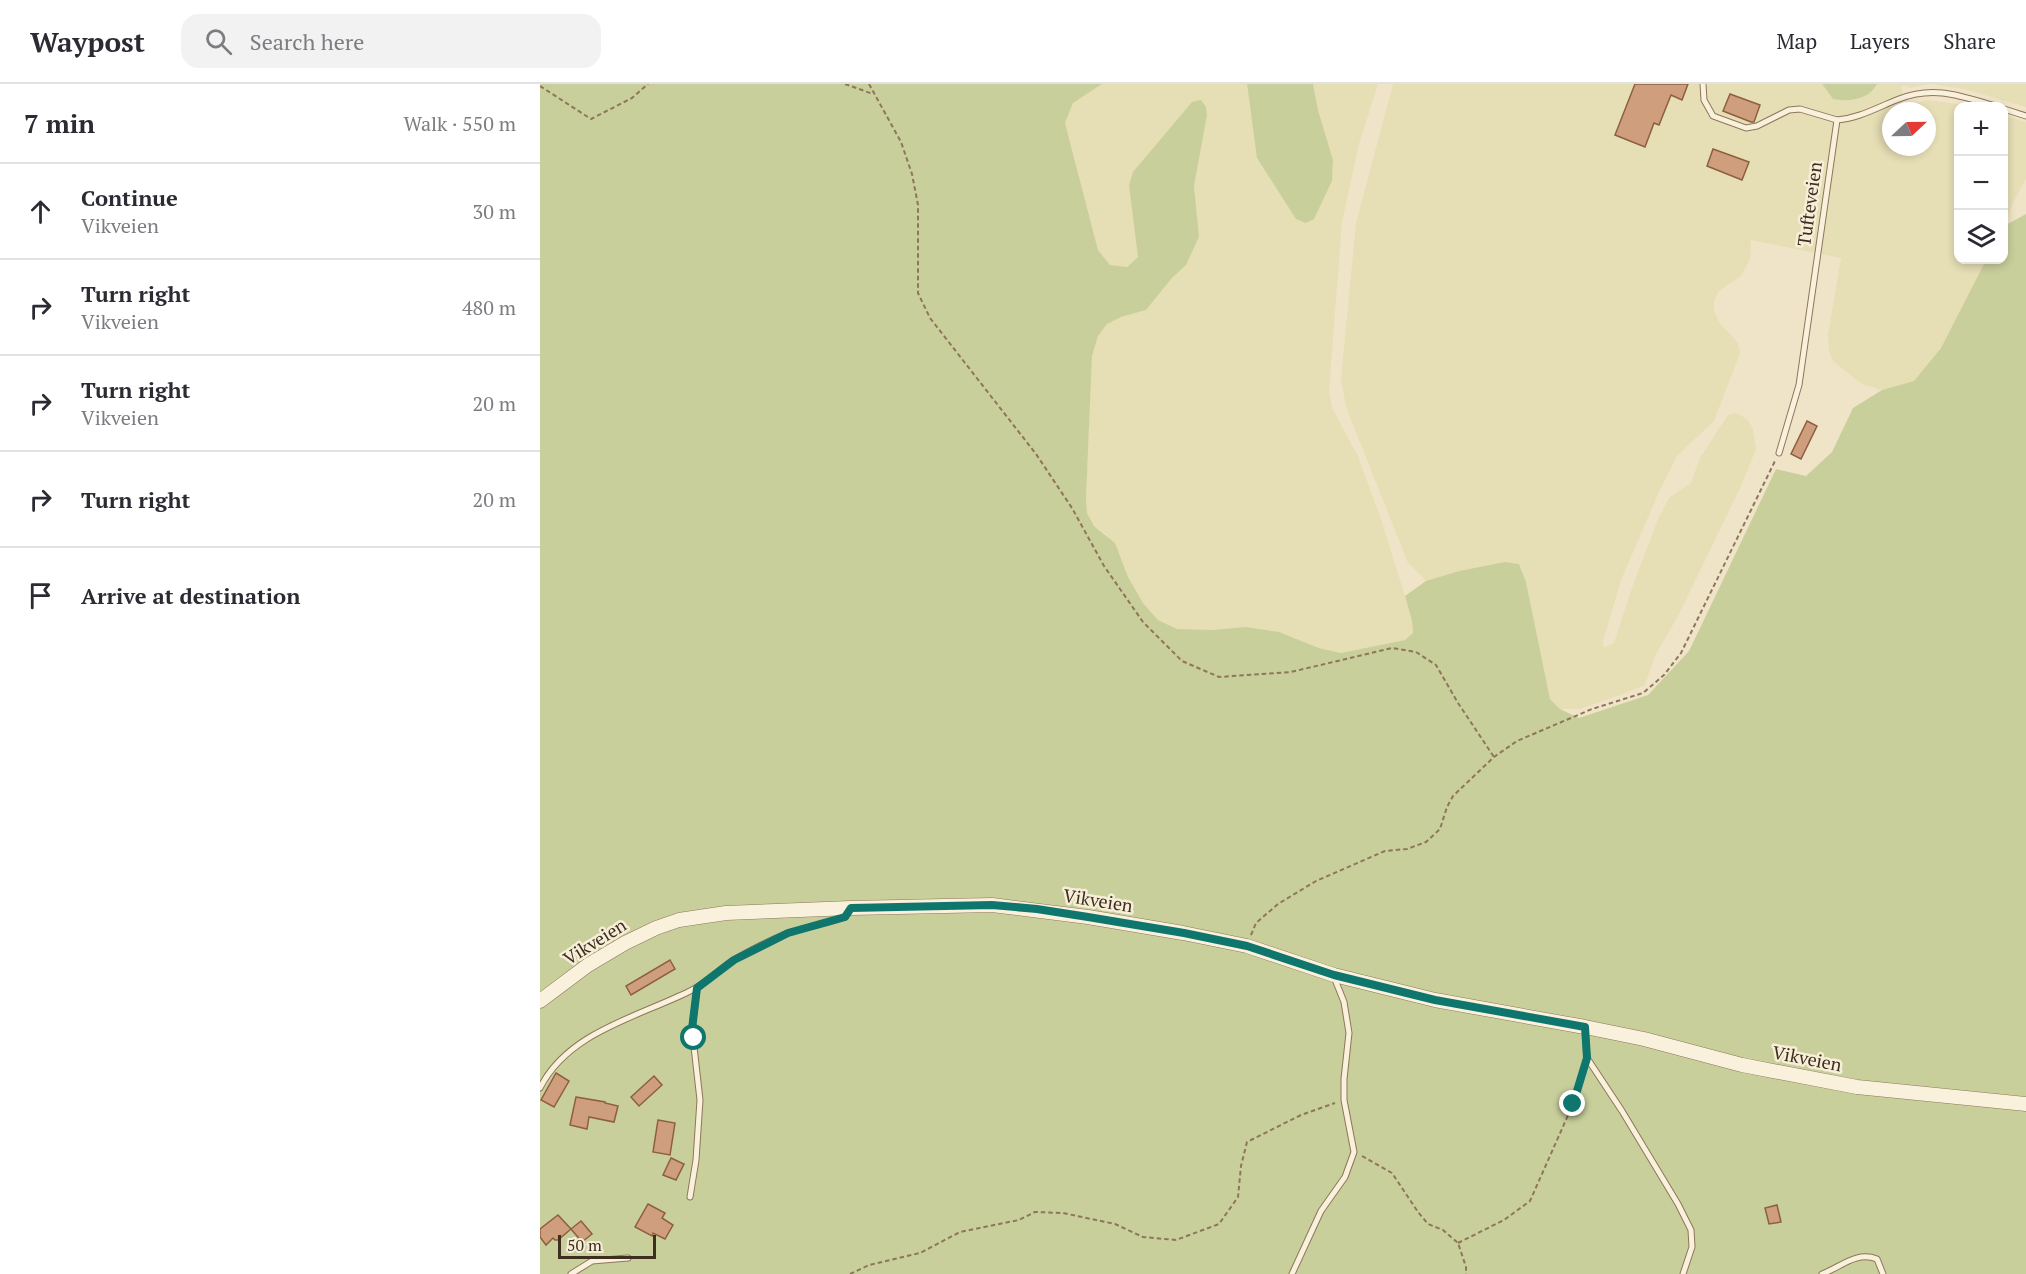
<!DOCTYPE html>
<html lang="en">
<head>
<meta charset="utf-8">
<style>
  body { margin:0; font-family:"PT Serif",serif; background:#f2f2f3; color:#2b2b33 }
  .controls { position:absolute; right:18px; top:18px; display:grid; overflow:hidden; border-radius:12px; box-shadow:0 3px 9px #0003 }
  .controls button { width:54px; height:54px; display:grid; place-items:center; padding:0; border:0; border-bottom:2px solid #e1e1e2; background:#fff; color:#2b2b33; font:30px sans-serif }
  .compass { position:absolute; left:1342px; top:18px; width:54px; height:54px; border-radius:50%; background:#fff; box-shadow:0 3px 9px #0003; rotate:68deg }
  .scale { position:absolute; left:18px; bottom:15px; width:98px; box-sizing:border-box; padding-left:6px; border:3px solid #3d2e20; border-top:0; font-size:16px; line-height:21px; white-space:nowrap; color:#3d2e20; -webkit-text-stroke:4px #f7eed8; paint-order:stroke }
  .stop { position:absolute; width:18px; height:18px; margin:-14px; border:4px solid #0f766e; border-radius:50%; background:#fff }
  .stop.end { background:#0f766e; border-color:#fff; box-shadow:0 2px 6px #0008 }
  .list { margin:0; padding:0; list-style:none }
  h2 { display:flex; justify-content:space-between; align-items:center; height:78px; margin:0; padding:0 24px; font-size:26px }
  h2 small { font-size:20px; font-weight:400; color:#7c7c81 }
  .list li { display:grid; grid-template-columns:39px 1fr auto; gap:18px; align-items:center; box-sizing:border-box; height:96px; padding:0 24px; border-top:2px solid #e1e1e2 }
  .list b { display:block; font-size:22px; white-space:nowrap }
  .list p { margin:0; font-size:20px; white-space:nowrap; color:#7c7c81 }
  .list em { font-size:20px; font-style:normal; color:#7c7c81 }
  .icon { flex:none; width:33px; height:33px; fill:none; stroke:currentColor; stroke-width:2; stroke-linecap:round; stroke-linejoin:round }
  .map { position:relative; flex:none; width:1486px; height:1190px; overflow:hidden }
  header { display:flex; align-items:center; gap:36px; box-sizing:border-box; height:84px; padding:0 30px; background:#fff; border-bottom:2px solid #e1e1e2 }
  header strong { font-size:28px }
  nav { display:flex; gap:33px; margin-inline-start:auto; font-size:21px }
  .search { width:420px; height:54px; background:#f2f2f3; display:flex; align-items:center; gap:15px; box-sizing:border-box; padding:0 21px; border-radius:18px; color:#7c7c81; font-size:22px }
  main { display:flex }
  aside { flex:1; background:#fff }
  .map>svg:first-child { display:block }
</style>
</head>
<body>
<header>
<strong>Waypost</strong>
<div class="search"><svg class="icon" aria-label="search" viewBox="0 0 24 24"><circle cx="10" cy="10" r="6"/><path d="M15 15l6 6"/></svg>Search here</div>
<nav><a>Map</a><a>Layers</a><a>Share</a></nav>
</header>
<main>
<aside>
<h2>7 min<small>Walk · 550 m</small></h2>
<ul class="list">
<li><svg class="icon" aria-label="ahead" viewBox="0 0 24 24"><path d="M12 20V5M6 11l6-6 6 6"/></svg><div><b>Continue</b><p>Vikveien</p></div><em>30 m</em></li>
<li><svg class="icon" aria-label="right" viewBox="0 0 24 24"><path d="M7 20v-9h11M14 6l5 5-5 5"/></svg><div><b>Turn right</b><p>Vikveien</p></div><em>480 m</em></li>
<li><svg class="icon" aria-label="right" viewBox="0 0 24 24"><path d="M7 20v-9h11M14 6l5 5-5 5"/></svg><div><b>Turn right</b><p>Vikveien</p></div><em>20 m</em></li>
<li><svg class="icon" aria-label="right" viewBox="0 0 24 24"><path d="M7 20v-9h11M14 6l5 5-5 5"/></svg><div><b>Turn right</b></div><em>20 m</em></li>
<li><svg class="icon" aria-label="arrive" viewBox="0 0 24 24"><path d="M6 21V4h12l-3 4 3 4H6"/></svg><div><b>Arrive at destination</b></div></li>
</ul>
</aside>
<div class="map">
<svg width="1486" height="1190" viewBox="0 0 1486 1190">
  <rect width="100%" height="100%" fill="#f0e4c8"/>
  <g fill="#e6deb5">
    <polygon points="562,0 707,0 711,32 774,135 792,97 793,76 778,26 773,0 838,0 819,60 802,138 789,306 792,324 818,372 841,435 865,512 872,537 873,549 865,556 802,569 779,564 739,548 637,545 618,536 603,519 588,493 581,474 567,451 554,442 547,429 546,414 552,272 558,252 567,240 581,233 606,226 632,194 646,181 659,153 654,102 667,31 666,23 661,16 597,155 598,173 587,183 570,181 558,166 525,39 533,19"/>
    <polygon points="853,0 1282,0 1293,15 1335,5 1337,0 1486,0 1486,23 1424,5 1390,0 1370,4 1362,1 1362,27 1351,27 1351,63 1387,63 1387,27 1365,27 1371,21 1387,16 1432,22 1418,22 1418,176 1446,176 1401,264 1374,297 1342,306 1322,300 1294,278 1289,267 1288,251 1301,174 1211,156 1210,175 1201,192 1179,207 1174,216 1174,227 1179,238 1198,259 1200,269 1174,337 1137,372 1119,408 1081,496 1063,557 1063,561 1065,563 1074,559 1094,498 1119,433 1129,414 1151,399 1160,374 1188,331 1194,329 1200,331 1208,336 1213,345 1216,365 1202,400 1139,530 1115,572 1105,601 1083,610 1040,625 1020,625 1010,615 986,498 979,480 965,478 919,487 886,497 868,479 806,323 801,295 816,139"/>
    <polygon points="1464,31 1486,38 1486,95 1473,118 1464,142"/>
  </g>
  <g fill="#c9cf9b">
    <polygon points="0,0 562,0 533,19 525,39 558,166 570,181 587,183 598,173 589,101 593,88 652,18 661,16 666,23 667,31 654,102 659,153 646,181 632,194 606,226 581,233 567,240 558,252 552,272 546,414 547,429 554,442 575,459 588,493 603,519 618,536 637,545 672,546 706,543 739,548 779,564 801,569 865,556 873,549 872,537 865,512 886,497 919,487 965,478 979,480 986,498 1010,615 1020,625 1039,634 1108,611 1149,567 1236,385 1266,392 1292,368 1313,324 1342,306 1374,297 1401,264 1446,176 1464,176 1464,142 1486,130 1486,1190 0,1190"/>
    <polygon points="707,0 773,0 778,26 793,76 792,97 774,135 766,139 756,135 717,74"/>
    <path d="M1282,0h55c-8,16 -29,18 -44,15z"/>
  </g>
  <g fill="#cf9f7d" stroke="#8d5f41" stroke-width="1.5">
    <polygon points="1095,0 1148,0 1142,16 1131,11 1119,41 1114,39 1105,63 1075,51"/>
    <polygon points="1190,10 1220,21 1214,38 1211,38 1183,27"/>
    <polygon points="1173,65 1209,78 1202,96 1167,82"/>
    <polygon points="1267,337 1277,342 1261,375 1251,370"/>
    <polygon points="130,876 135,885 91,911 86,902"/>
    <polygon points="16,989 29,997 14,1023 1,1016"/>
    <polygon points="114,992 122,1001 99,1022 91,1013"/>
    <polygon points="36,1013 65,1018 65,1019 78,1022 74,1038 49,1033 47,1045 30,1041"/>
    <polygon points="118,1036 135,1039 130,1071 113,1068"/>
    <polygon points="131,1074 144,1080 136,1096 123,1091"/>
    <polygon points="108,1120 125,1129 122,1134 133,1141 125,1155 113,1149 112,1152 95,1143"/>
    <polygon points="1237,1121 1241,1138 1229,1140 1225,1124"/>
    <polygon points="18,1131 31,1145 18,1156 15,1156 13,1154 6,1161 0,1153 0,1145"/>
    <polygon points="41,1137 52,1150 42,1158 31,1145"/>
  </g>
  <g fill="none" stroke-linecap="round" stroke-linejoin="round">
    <defs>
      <g id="service">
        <polyline points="1163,0 1164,16 1173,32 1206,44 1217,42 1249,26 1260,25 1297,36"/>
        <polyline points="1464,25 1486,32"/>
        <path d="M1239,369l20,-68 38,-265c23,-2 41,-13 62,-21 35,-14 62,-3 96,7"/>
        <polyline points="1045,944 1047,974 1082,1027 1138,1120 1151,1146 1152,1163 1143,1190"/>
        <path d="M0,1004c28,-56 98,-71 150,-97 17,-8 29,-22 45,-32 16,-9 35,-19 53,-26 18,-6 38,-9 57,-16l5,-8"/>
        <polyline points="150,1113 156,1076 160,1016 152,945 157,904"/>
        <polyline points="31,1190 52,1177 88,1174"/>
        <polyline points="752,1190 781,1127 805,1093 814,1068 804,1016 804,995 809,949 804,918 794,893"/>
        <path d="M1282,1190c19,-7 34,-23 55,-15l6,15"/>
      </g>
      <polyline id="tertiary" points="0,917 48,881 85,859 116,844 139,836 186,829 311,824 452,821 548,833 643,849 707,862 794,891 895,916 1045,943 1104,955 1202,981 1317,1003 1486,1020"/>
    </defs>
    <use href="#service" stroke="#8d765c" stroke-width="7"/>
    <use href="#tertiary" stroke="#8d765c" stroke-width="15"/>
    <g stroke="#8d765c" stroke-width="2" stroke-dasharray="4.5 3" stroke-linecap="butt">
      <polyline points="305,0 333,10"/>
      <polyline points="329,0 361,58 372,90 378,121 378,209 390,234 496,370 532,424 564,482 603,538 642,577 679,593 751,588 852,564 876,568 896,581 918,619 954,673"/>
      <polyline points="0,2 51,35 92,14 108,0"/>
      <polyline points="711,851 716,839 738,820 776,797 845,767 867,765 886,758 900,745 907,723 913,712 954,673 977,657 1052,625 1103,609 1124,591 1141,569 1235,377"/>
      <polyline points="822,1072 852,1089 878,1128 888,1140 903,1146 918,1159 926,1183 926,1190"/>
      <polyline points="918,1159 964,1136 990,1117 1033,1020 1043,987"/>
      <polyline points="310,1190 329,1181 380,1169 420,1148 479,1136 495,1128 523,1129 575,1140 603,1153 636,1156 679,1140 698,1113 701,1082 707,1058 761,1031 795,1019"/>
    </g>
    <use href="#service" stroke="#faf1dc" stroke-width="5"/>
    <use href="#tertiary" stroke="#faf1dc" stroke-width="14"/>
  </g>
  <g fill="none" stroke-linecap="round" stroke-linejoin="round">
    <polyline stroke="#0f766e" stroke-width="8" points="154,954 152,945 157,904 194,876 248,849 305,833 311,824 452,821 497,825 548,833 644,849 707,862 794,891 895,916 1045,943 1047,974 1033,1020"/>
  </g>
  <g text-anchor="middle" stroke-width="5" stroke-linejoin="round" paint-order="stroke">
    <g font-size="18" fill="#3d2e20" stroke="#f7eed8">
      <text transform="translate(1270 120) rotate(-82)" y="6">Tufteveien</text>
      <text transform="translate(558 817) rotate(9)" y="6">Vikveien</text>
      <text transform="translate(55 858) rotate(-32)" y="6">Vikveien</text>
      <text transform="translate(1267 975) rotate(11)" y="6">Vikveien</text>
    </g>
  </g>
</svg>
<div class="controls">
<button>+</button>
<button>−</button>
<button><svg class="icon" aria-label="layers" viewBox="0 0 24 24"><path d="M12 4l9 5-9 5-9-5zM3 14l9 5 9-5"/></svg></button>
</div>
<svg class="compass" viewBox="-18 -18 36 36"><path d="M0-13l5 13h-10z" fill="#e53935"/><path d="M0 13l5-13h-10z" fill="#7c7c81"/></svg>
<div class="scale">50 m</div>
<div class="stop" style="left:154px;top:954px"></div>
<div class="stop end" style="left:1033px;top:1020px"></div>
</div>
</main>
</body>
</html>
